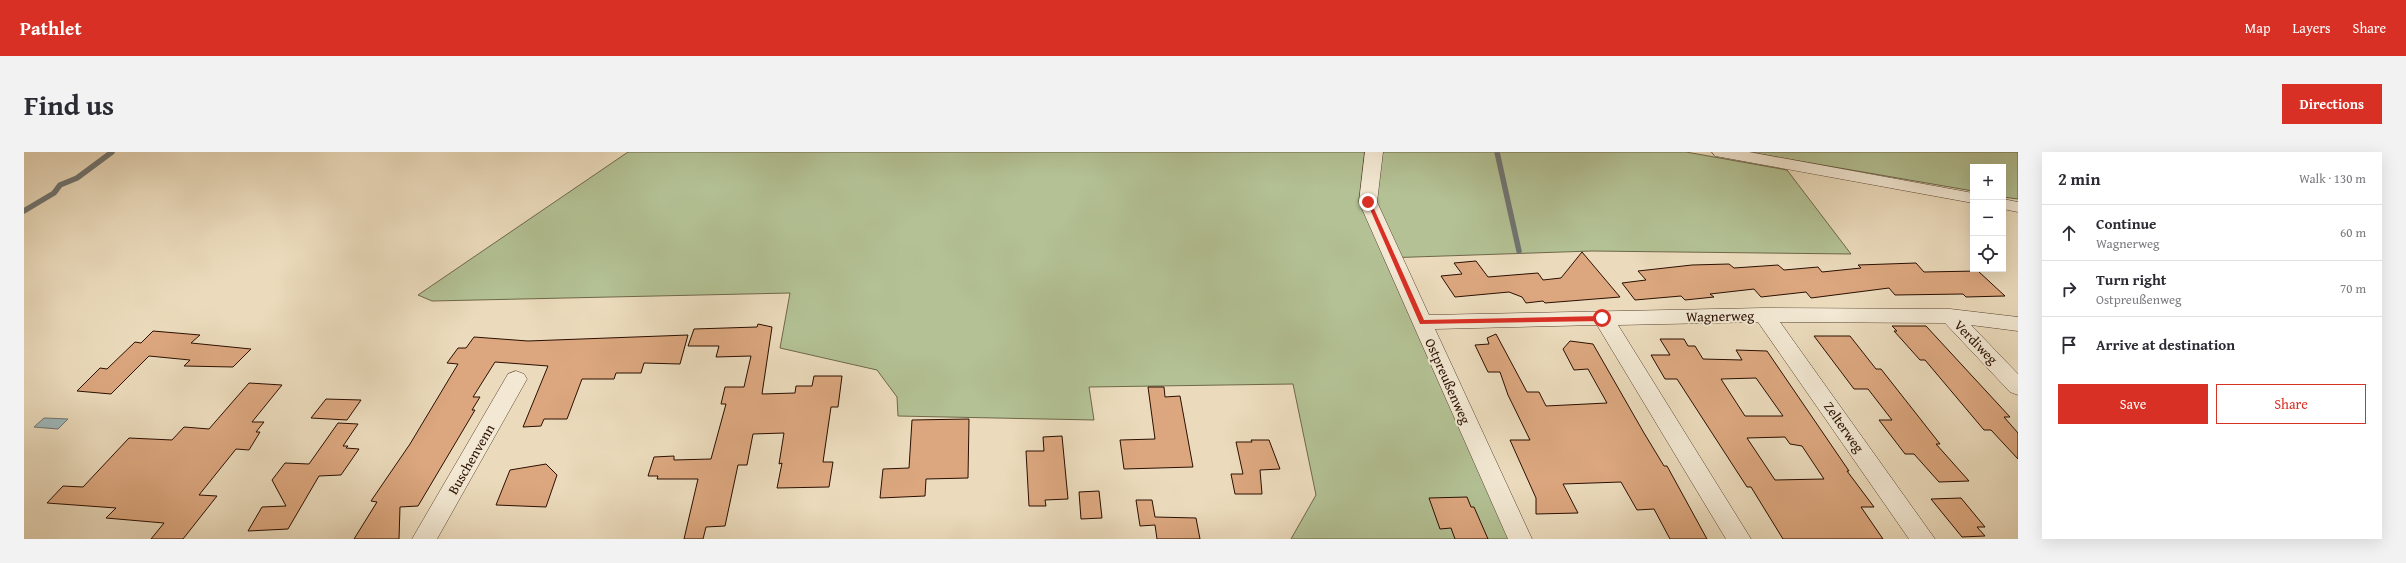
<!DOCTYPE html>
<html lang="en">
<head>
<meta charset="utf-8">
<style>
  body { margin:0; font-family:"Gentium Book Plus",serif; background:#f2f2f3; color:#2b2b33 }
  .controls { position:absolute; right:12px; top:12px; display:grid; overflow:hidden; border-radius:0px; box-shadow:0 4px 16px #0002 }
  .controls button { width:36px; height:36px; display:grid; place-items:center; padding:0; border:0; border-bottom:1px solid #e1e1e2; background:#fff; color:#2b2b33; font:20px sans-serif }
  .stop { position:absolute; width:12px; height:12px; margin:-9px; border:3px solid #d93025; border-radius:50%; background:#fff }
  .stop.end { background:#d93025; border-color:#fff; box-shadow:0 1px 4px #0008 }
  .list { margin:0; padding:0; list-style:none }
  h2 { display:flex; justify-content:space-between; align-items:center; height:52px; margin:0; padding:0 16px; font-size:17px }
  h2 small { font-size:13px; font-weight:400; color:#7c7c81 }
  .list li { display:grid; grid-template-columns:26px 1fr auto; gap:12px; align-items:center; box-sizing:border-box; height:56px; padding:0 16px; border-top:1px solid #e1e1e2 }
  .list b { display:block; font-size:15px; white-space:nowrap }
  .list p { margin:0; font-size:13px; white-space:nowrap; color:#7c7c81 }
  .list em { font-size:13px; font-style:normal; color:#7c7c81 }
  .actions { display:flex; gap:8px; padding:12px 16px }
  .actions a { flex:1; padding:9px 0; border:1px solid #d93025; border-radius:0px; text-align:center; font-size:14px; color:#d93025 }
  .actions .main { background:#d93025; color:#fff }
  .icon { flex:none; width:22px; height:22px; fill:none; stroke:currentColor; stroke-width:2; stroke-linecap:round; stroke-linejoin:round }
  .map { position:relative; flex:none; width:1994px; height:387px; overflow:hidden; border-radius:0px }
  header { display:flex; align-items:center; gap:24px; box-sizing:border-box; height:56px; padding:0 20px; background:#d93025; color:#fff }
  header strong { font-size:19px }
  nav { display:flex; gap:22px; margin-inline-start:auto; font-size:14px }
  .intro { display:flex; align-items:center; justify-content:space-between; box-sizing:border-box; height:96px; padding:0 24px }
  h1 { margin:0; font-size:28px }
  .button { padding:10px 18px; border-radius:0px; background:#d93025; color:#fff; font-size:14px; font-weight:700 }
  main { display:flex; gap:24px; padding:0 24px }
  aside { flex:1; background:#fff; border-radius:0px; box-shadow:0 4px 16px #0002 }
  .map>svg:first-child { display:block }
</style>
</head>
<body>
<header>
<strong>Pathlet</strong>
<nav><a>Map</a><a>Layers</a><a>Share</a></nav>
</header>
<div class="intro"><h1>Find us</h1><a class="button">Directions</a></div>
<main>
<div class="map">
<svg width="1994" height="387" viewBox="0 0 1994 387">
  <rect width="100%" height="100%" fill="#ebdbbc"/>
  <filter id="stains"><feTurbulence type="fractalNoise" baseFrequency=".005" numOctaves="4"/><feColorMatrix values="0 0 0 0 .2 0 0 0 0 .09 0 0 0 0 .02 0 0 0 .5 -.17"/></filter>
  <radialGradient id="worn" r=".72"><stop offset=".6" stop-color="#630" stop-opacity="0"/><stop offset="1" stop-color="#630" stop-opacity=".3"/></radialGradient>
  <g fill="#b3c194" stroke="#6e684a">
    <polygon points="604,0 1662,0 1763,18 1827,102 1568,99 1360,106 1485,387 1267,387 1292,343 1269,232 1065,235 1070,268 874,264 873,245 853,218 756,196 766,141 408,149 394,143"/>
    <polygon points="1723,0 1994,0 1994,47 1979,45 1979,15 1949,15 1949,39"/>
  </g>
  <polygon fill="#9eb8bc" stroke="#707471" points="20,266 21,266 44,267 34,277 10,275"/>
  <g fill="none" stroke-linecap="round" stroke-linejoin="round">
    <g stroke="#707471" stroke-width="5.5">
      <polyline points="1473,0 1495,99"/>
      <polyline points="0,59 30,41 36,33 53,26 88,0"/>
    </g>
  </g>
  <g fill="#dca77f" stroke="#2a0f01" fill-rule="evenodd">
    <polygon points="1558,100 1596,145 1521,151 1519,149 1502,151 1498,145 1485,140 1431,145 1417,124 1438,122 1430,111 1452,109 1464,125 1514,121 1519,128 1537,126"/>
    <polygon points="1892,111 1900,120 1954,119 1981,144 1942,145 1939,142 1871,143 1865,136 1787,146 1782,140 1737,145 1730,137 1686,142 1690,145 1661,148 1657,144 1611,148 1598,131 1622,128 1614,119 1668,113 1705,112 1710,116 1754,113 1760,118 1794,115 1798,120 1837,116 1834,113"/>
    <polygon points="734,172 748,175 738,242 771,241 772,234 788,234 790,224 818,224 814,255 807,255 799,310 809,310 805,335 753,336 758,311 755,312 760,281 729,282 723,313 714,313 701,374 682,375 679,387 660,387 674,327 633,327 634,324 624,324 630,305 650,304 650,308 687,307 702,252 697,252 701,235 720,235 727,204 692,205 695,194 664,194 670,177 733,175"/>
    <polygon points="1868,174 1902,174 1986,265 1980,265 1994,281 1994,307 1967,278 1960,278 1901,208 1896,208 1870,179 1873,179"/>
    <polygon points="129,179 176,183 167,191 227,197 209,215 160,214 166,208 125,204 87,242 53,239 76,216 83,217 111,190 117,191"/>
    <polygon points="1472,182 1503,240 1515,240 1522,254 1583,251 1564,217 1550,218 1539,197 1546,189 1569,192 1620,281 1640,314 1643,314 1683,387 1646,387 1630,357 1613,358 1597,330 1539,332 1554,361 1512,362 1512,346 1486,288 1506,288 1484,243 1476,220 1464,220 1451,193 1465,192 1463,186"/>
    <polygon points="664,183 656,212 620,211 617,221 592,221 590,227 558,227 543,267 520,267 517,274 499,275 524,214 471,210 449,245 456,245 448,258 451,258 394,354 376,355 375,387 330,387 353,350 347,349 386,292 434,212 423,211 434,196 442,196 450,185 504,189"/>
    <polygon points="1790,184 1826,184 1852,217 1857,217 1916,292 1912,292 1945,329 1915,330 1890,302 1881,302 1855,268 1868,268 1844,237 1830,237"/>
    <path d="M1636,187h24l4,7h7l8,13 39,1 -6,-10 31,1 82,120h-2l27,36h-13l22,32h-100l-32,-52h-4l-70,-108h-12l-14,-24h19zM1732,226l27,38h-38l-24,-37zM1761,285l5,7 12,2 22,33 -49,1 -28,-42z"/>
    <polygon points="225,231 258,233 228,270 240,270 232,280 236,280 225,298 212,297 175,343 193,344 159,387 127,387 140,371 82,366 92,356 23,351 39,334 59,335 105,286 148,288 160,275 185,277"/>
    <polygon points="1124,235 1140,235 1141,245 1156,244 1169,315 1100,317 1096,288 1131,287"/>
    <polygon points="302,247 337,248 323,268 287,266"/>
    <polygon points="945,267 944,326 902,327 901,344 856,346 859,317 885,316 888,268"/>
    <polygon points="314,271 334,272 319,294 324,294 322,296 335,297 317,323 295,324 264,377 224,379 238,355 262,354 248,328 261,311 285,312"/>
    <polygon points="1038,284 1044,347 1021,348 1022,354 1005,354 1002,299 1020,299 1019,285"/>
    <polygon points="1227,288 1245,288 1256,317 1236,318 1238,342 1211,342 1207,322 1219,322 1212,290 1228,290"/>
    <polygon points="522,312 533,323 522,355 472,353 486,318"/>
    <polygon points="1075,339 1078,366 1057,367 1055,340"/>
    <polygon points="1443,345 1447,355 1450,355 1464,387 1431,387 1427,376 1416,377 1405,346"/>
    <polygon points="1937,346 1961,375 1953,375 1961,384 1938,385 1907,347"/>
    <polygon points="1112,348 1128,348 1131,365 1172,366 1176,387 1133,387 1131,373 1116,374"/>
  </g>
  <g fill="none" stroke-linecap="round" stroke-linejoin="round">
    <defs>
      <g id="minor">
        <polygon points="1341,0 1359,0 1353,50 1405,163 1740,156 1926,157 1994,165 1994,179 1947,173 1994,222 1994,243 1986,240 1921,171 1756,170 1911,387 1885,387 1734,170 1594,173 1727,387 1702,387 1573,173 1411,177 1508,387 1484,387 1335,50"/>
        <polygon points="1688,0 1725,0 1949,41 1949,51 1697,5 1691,4"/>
        <polygon points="1979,47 1994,50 1994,60 1979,57"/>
        <polygon points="492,219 500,222 503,227 413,387 388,387 484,222"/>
      </g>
    </defs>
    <use href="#minor" stroke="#5a4230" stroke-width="1"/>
    <use href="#minor" fill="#f2e8d3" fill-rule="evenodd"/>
  </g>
  <polygon fill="#d93025" points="1342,48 1347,50 1400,168 1578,164 1582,166 1578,169 1396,172"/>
  <g text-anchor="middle" stroke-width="4" stroke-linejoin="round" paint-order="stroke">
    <g font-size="14" fill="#2a0f01" stroke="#f2e8d3">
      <text transform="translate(1696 164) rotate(-1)" y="5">Wagnerweg</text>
      <text transform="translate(1952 190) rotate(46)" y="5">Verdiweg</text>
      <text transform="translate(1424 229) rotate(66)" y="5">Ostpreußenweg</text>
      <text transform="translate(1820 275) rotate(55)" y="5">Zelterweg</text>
      <text transform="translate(447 307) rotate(-60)" y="5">Buschenvenn</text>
    </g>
  </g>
  <rect width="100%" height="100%" filter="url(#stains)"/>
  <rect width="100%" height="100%" fill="url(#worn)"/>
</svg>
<div class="controls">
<button>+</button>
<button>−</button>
<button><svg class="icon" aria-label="locate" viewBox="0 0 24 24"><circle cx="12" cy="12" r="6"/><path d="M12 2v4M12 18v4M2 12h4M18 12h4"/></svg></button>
</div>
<div class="stop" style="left:1578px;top:166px"></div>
<div class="stop end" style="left:1344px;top:50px"></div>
</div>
<aside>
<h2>2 min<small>Walk · 130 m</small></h2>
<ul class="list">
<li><svg class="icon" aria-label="ahead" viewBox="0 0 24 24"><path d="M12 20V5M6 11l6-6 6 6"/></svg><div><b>Continue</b><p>Wagnerweg</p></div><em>60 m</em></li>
<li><svg class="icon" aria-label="right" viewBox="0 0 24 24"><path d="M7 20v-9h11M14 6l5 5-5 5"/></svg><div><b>Turn right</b><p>Ostpreußenweg</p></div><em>70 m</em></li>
<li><svg class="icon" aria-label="arrive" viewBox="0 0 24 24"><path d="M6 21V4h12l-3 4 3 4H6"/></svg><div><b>Arrive at destination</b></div></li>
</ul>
<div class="actions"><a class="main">Save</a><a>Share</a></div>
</aside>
</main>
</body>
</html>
